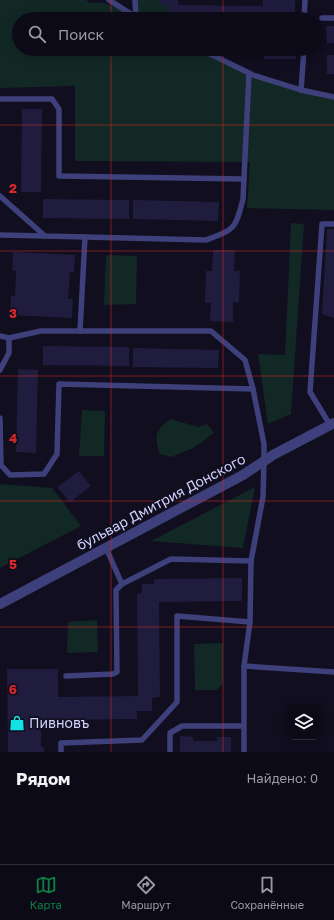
<!DOCTYPE html>
<html lang="ru">
<head>
<meta charset="utf-8">
<style>
  body { margin:0; font-family:"Golos Text",sans-serif; background:#1a1824; color:#f1f3f6 }
  .controls { position:absolute; right:12px; bottom:12px; display:grid; overflow:hidden; border-radius:8px; box-shadow:0 2px 10px #0003 }
  .controls button { width:36px; height:36px; display:grid; place-items:center; padding:0; border:0; border-bottom:1px solid #2c2b36; background:#0c0a17; color:#f1f3f6; font:20px sans-serif }
  .list { margin:0; padding:0; list-style:none }
  h2 { display:flex; justify-content:space-between; align-items:center; height:52px; margin:0; padding:0 16px; font-size:17px }
  h2 small { font-size:13px; font-weight:400; color:#9a9aa1 }
  .icon { flex:none; width:22px; height:22px; fill:none; stroke:currentColor; stroke-width:2; stroke-linecap:round; stroke-linejoin:round }
  .map { position:relative; flex:none; width:334px; height:752px; overflow:hidden }
  .search { position:absolute; background:#0c0a17; box-shadow:0 2px 10px #0003; left:12px; right:12px; top:12px; height:44px; display:flex; align-items:center; gap:10px; box-sizing:border-box; padding:0 14px; border-radius:22px; color:#9a9aa1; font-size:15px }
  .sheet { height:112px; background:#0c0a17 }
  nav { display:flex; justify-content:space-around; align-items:center; box-sizing:border-box; height:56px; border-top:1px solid #2c2b36; background:#0c0a17; font-size:11px; color:#9a9aa1 }
  nav a { display:grid; justify-items:center; gap:2px }
  nav .on { color:#0b8043 }
  .map>svg:first-child { display:block }
</style>
</head>
<body>
<div class="map">
<svg width="334" height="752" viewBox="0 0 334 752">
  <rect width="100%" height="100%" fill="#100e1f"/>
  <g fill="#122825">
    <path d="M0,0h86l4,3c18,-3 33,8 48,16h-119v30h176l39,19 100,31v111l-87,-2 3,-46 -175,-1v-75l-75,2z"/>
    <polygon points="138,0 159,0 160,5 168,5 181,17 181,19 146,19 138,16"/>
    <polygon points="291,223 304,224 291,414 268,424 258,354 285,355"/>
    <polygon points="106,255 137,256 136,304 104,305"/>
    <polygon points="82,410 105,411 104,456 79,456"/>
    <path d="M171,419l27,8 9,-3 7,9 -21,15 -22,9 -11,-3c-6,-18 -5,-25 11,-35z"/>
    <polygon points="0,484 52,488 81,526 0,568"/>
    <polygon points="255,487 243,548 151,541"/>
    <polygon points="97,620 98,652 67,653 68,622"/>
    <polygon points="223,643 223,683 217,690 195,690 194,644"/>
  </g>
  <g fill="#201c3e">
    <polygon points="159,0 178,0 178,5 263,6 263,0 295,0 295,19 181,19 181,17 168,17 168,5 159,5"/>
    <polygon points="326,26 334,26 334,43 327,43"/>
    <rect x="264" y="49" width="32" height="10"/>
    <rect x="327" y="55" width="7" height="19"/>
    <polygon points="22,109 42,109 41,192 21,192"/>
    <polygon points="43,199 129,200 129,219 43,218"/>
    <polygon points="133,200 219,202 218,221 133,219"/>
    <polygon points="327,229 334,229 334,318 322,314"/>
    <polygon points="213,250 235,250 234,271 240,271 239,303 233,302 233,322 210,321 211,303 205,303 206,271 212,271"/>
    <polygon points="13,252 75,255 74,272 70,272 68,299 73,299 72,318 10,315 11,296 15,296 16,271 12,270"/>
    <polygon points="43,346 129,347 129,366 43,365"/>
    <polygon points="133,348 219,350 218,368 133,367"/>
    <polygon points="18,369 38,370 36,453 16,452"/>
    <polygon points="79,471 91,486 70,502 57,487"/>
    <polygon points="242,578 242,601 159,602 160,697 152,698 152,711 137,711 137,719 41,720 41,747 44,747 44,752 8,752 7,669 58,669 58,697 138,696 137,594 142,593 142,584 154,584 154,579"/>
    <polygon points="180,736 193,737 193,741 217,741 217,737 231,737 231,752 180,752"/>
  </g>
  <g fill="none" stroke-linecap="round" stroke-linejoin="round">
    <g stroke="#3d407a" stroke-width="5.5">
      <polyline points="109,0 139,19"/>
      <polyline points="135,0 136,17"/>
      <polyline points="322,18 334,18"/>
      <polyline points="304,19 305,0"/>
      <polyline points="200,49 253,75 301,90 334,97"/>
      <polyline points="301,90 304,49"/>
      <polyline points="0,99 52,99 59,109 59,176 244,179"/>
      <path d="M0,196l45,40 161,4c29,-11 29,-10 37,-41l6,-125"/>
      <polyline points="0,235 45,236"/>
      <polyline points="80,331 85,237"/>
      <polyline points="0,336 9,338 41,331 211,331 245,360 253,389 59,384 57,454 44,474 10,475 1,465 0,418"/>
      <polyline points="0,370 9,353 9,338"/>
      <polyline points="330,425 310,392 322,224 334,224"/>
      <polyline points="106,548 122,584"/>
      <polyline points="244,666 334,672"/>
      <polyline points="66,676 113,674 117,672 116,590 122,584 171,559 251,561"/>
      <polyline points="61,752 61,743 142,740 177,702 177,616 250,622"/>
      <polyline points="170,752 170,733 182,726 243,726"/>
      <polyline points="244,752 244,666 250,622 251,561 263,497 264,461 264,444 253,389"/>
    </g>
    <polyline stroke="#3d407a" stroke-width="10" points="0,604 243,475 273,455 334,423"/>
  </g>
  <path fill="none" stroke="#d62828" stroke-width="1" stroke-opacity="0.55" d="M111,0v19M223,0v19M111,49v703M223,49v703M0,125h334M0,251h334M0,376h334M0,501h334M0,627h334"/>
  <defs>
    <symbol id="shop-bare" viewBox="-9 -9 18 18"><path d="M-5-2.5h2.3a2.7 3.5 0 0 1 5.4 0H5L5.5 6h-11ZM-1.5-2.5h3a1.5 2.3 0 0 0-3 0Z" fill="#13e2e4" stroke="#100e1f" stroke-width="2.5" paint-order="stroke"/></symbol>
  </defs>
  <g fill-rule="evenodd">
    <use href="#shop-bare" x="6" y="712" width="22" height="22"/>
  </g>
  <g text-anchor="middle" stroke-width="3.5" stroke-linejoin="round" paint-order="stroke">
    <g font-size="14" fill="#d1d0fb" stroke="#100e1f">
      <text transform="translate(161 502) rotate(-28)" y="5">бульвар Дмитрия Донского</text>
    </g>
    <g font-size="14" fill="#d1d0fb" stroke="#100e1f" text-anchor="start">
      <text x="29" y="728">Пивновъ</text>
    </g>
  </g>
  <g font-size="13" text-anchor="middle" font-weight="bold" fill="#d62828" stroke="#100e1f" stroke-width="3.5" stroke-linejoin="round" paint-order="stroke">
    <text x="13" y="193">2</text>
    <text x="13" y="318">3</text>
    <text x="13" y="443">4</text>
    <text x="13" y="569">5</text>
    <text x="13" y="694">6</text>
  </g>
</svg>
<div class="controls">
<button><svg class="icon" aria-label="layers" viewBox="0 0 24 24"><path d="M12 4l9 5-9 5-9-5zM3 14l9 5 9-5"/></svg></button>
</div>
<div class="search"><svg class="icon" aria-label="search" viewBox="0 0 24 24"><circle cx="10" cy="10" r="6"/><path d="M15 15l6 6"/></svg>Поиск</div>
</div>
<section class="sheet">
<h2>Рядом<small>Найдено: 0</small></h2>
<ul class="list">
</ul>
</section>
<nav>
<a class="on"><svg class="icon" aria-label="map" viewBox="0 0 24 24"><path d="M3 6l6-2 6 2 6-2v14l-6 2-6-2-6 2zM9 4v14M15 6v14"/></svg>Карта</a>
<a><svg class="icon" aria-label="directions" viewBox="0 0 24 24"><path d="M12 3l9 9-9 9-9-9zM9 14v-3h6M13 9l2 2-2 2"/></svg>Маршрут</a>
<a><svg class="icon" aria-label="saved" viewBox="0 0 24 24"><path d="M7 4h10v16l-5-4-5 4z"/></svg>Сохранённые</a>
</nav>
</body>
</html>
